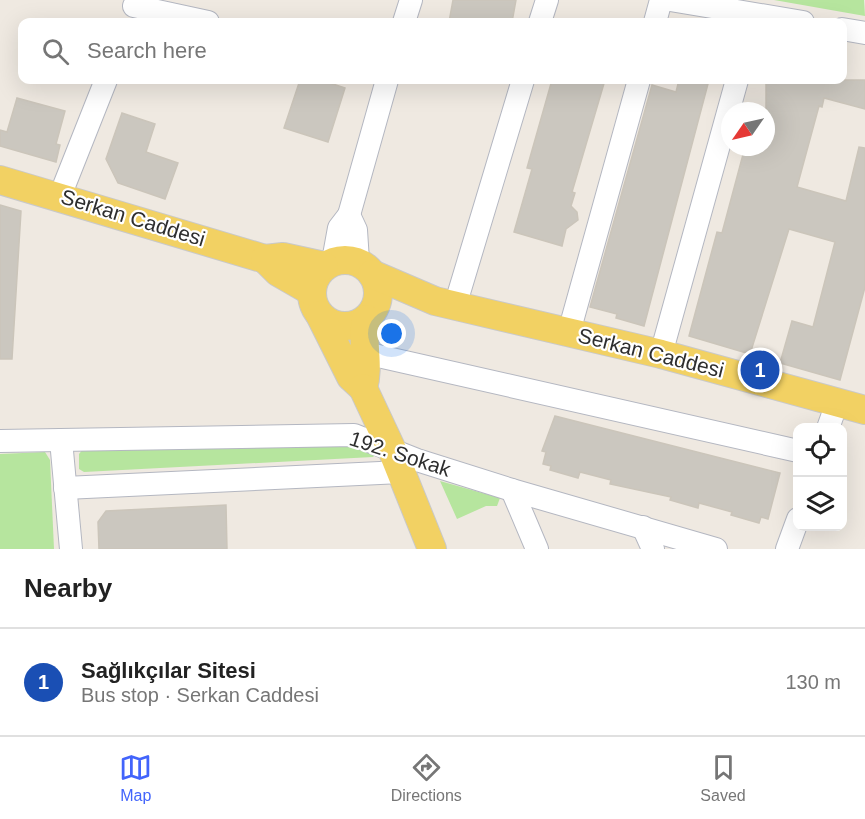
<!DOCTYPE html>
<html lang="en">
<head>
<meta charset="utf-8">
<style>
  body { margin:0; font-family:Helvetica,sans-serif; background:#f6f6f6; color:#222 }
  .controls { position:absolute; right:18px; bottom:18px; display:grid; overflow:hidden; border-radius:12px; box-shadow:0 6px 24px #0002 }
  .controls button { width:54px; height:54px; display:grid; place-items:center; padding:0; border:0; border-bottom:2px solid #e0e0e0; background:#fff; color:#222; font:30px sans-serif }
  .compass { position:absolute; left:721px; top:102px; width:54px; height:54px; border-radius:50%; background:#fff; box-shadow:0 6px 24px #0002; rotate:236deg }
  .you { position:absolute; left:392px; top:334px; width:21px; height:21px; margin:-15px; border:4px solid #fff; border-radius:50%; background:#1a73e8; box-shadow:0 0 0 9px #1a73e833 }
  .badge { display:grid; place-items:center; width:39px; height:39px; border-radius:50%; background:#4264fb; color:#fff; font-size:20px; font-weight:700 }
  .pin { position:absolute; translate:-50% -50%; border:3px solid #fff; box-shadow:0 2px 6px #0006 }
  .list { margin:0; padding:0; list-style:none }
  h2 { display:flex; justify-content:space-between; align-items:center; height:78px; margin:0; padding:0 24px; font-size:26px }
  h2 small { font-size:20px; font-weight:400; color:#767676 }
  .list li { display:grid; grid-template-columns:39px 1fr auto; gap:18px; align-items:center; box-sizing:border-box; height:108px; padding:0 24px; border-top:2px solid #e0e0e0 }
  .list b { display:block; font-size:22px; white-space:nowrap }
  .list p { margin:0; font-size:20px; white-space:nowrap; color:#767676 }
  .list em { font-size:20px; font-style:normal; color:#767676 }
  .icon { flex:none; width:33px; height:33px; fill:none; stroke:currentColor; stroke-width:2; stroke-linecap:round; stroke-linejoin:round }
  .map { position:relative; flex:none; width:865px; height:549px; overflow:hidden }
  .search { position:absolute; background:#fff; box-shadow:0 6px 24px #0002; left:18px; right:18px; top:18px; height:66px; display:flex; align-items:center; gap:15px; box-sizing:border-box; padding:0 21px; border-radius:12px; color:#767676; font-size:22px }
  .sheet { height:186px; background:#fff }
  nav { display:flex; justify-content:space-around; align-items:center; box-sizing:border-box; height:84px; border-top:2px solid #e0e0e0; background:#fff; font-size:16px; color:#767676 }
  nav a { display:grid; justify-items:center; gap:3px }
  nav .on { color:#4264fb }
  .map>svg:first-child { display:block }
</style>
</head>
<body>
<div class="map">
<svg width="865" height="549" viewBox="0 0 865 549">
  <rect width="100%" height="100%" fill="#efe9e1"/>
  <g fill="#b6e59e">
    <polygon points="774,0 864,0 865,16"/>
    <polygon points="367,446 376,454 373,457 84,472 79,469 79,454 83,449"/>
    <polygon points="45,452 50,460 54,549 0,549 0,454"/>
    <polygon points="440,481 500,498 497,506 486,506 457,519"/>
  </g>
  <g fill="#cbc7bf" stroke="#cbc5ba" stroke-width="1.5">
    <polygon points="453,0 516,0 512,22 449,22"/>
    <polygon points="300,80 321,80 345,88 328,142 284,128"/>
    <polygon points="552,80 605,80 572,192 575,193 571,206 577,212 578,220 566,229 562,246 514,232 532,169 527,168"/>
    <polygon points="679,80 709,80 644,326 616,318 617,314 590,307 652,85 676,92"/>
    <polygon points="766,80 865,80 865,109 824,98 822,107 819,106 797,187 846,201 859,147 865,148 865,287 840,380 780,363 792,321 813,327 835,242 789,229 750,354 689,336 717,232 722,233 745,147 766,147"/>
    <polygon points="17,98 65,111 56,144 60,145 56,162 0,146 0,130 7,132"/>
    <polygon points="122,113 155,124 146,152 178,163 165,199 118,183 106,159"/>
    <polygon points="0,205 21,211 12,359 0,359"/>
    <polygon points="555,416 780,473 768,519 761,517 759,523 731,515 732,512 699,503 698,508 670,500 671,497 610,484 611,480 580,472 578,478 550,470 551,466 543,464 546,452 542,451"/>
    <polygon points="226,505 227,549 99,549 98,522 106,511"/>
  </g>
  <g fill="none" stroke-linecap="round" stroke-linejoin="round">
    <defs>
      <g id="minor">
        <polyline points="670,0 803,22"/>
        <polyline points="134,6 208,22"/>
        <polyline points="404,22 411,0"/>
        <polyline points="540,22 547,0"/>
        <polyline points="655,22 661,0"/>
        <polyline points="842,29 865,33"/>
        <polyline points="60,196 106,80"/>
        <polyline points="349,215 387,80"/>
        <polyline points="333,261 339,228 349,215 356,230 358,261"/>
        <polyline points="455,306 523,80"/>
        <polyline points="569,332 639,80"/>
        <polyline points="365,353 798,451"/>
        <polyline points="661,354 737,80"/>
        <polyline points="828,428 837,403"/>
        <polyline points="61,440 71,549"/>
        <polyline points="0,441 354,435 417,460 512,490 716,549"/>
        <polyline points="65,488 401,472"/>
        <polyline points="512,490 537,549"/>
        <polyline points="643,527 653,549"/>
        <polyline points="787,549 798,519"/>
      </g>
      <g id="major">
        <polyline points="0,180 265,259"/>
        <circle cx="345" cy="293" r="33"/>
        <polyline points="372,274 435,301 661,354 865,410"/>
        <polyline points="311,291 278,272 265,259 283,257 324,266"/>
        <path d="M320,315l31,62 12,11c7,-23 -2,-45 3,-69"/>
        <polyline points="363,388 393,452 432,549"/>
      </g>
    </defs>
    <use href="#minor" stroke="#b4b7c1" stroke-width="24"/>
    <use href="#major" stroke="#c9c9c9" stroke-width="30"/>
    <use href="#minor" stroke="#fff" stroke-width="22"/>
    <use href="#major" stroke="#f2d163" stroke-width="28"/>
  </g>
  <g text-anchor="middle" stroke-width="4.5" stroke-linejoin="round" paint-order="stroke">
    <g font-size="21" fill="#2e2e2e" stroke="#fff">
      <text transform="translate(133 218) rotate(17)" y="7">Serkan Caddesi</text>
      <text transform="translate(651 353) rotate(14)" y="7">Serkan Caddesi</text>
      <text transform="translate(400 454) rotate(18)" y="7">192. Sokak</text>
    </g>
  </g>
</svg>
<div class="controls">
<button><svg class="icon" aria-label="locate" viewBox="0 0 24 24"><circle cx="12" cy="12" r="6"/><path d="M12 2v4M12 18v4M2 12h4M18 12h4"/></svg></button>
<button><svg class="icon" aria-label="layers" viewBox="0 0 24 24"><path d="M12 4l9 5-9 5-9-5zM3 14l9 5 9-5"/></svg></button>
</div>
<svg class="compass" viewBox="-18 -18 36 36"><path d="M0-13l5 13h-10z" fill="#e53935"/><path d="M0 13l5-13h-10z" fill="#767676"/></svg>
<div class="you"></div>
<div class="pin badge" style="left:760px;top:370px;background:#1a4fb4">1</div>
<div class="search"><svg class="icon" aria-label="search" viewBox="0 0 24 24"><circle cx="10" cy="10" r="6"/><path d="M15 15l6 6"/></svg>Search here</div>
</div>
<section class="sheet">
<h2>Nearby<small></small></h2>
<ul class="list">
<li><span class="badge" style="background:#1a4fb4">1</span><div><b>Sağlıkçılar Sitesi</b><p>Bus stop · Serkan Caddesi</p></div><em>130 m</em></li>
</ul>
</section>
<nav>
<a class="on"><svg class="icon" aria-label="map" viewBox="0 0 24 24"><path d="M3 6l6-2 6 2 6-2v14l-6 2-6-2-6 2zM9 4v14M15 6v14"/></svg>Map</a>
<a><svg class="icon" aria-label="directions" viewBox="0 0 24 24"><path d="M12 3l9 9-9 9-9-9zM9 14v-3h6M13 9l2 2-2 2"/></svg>Directions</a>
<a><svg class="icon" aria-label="saved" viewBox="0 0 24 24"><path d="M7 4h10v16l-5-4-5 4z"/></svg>Saved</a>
</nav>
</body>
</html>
